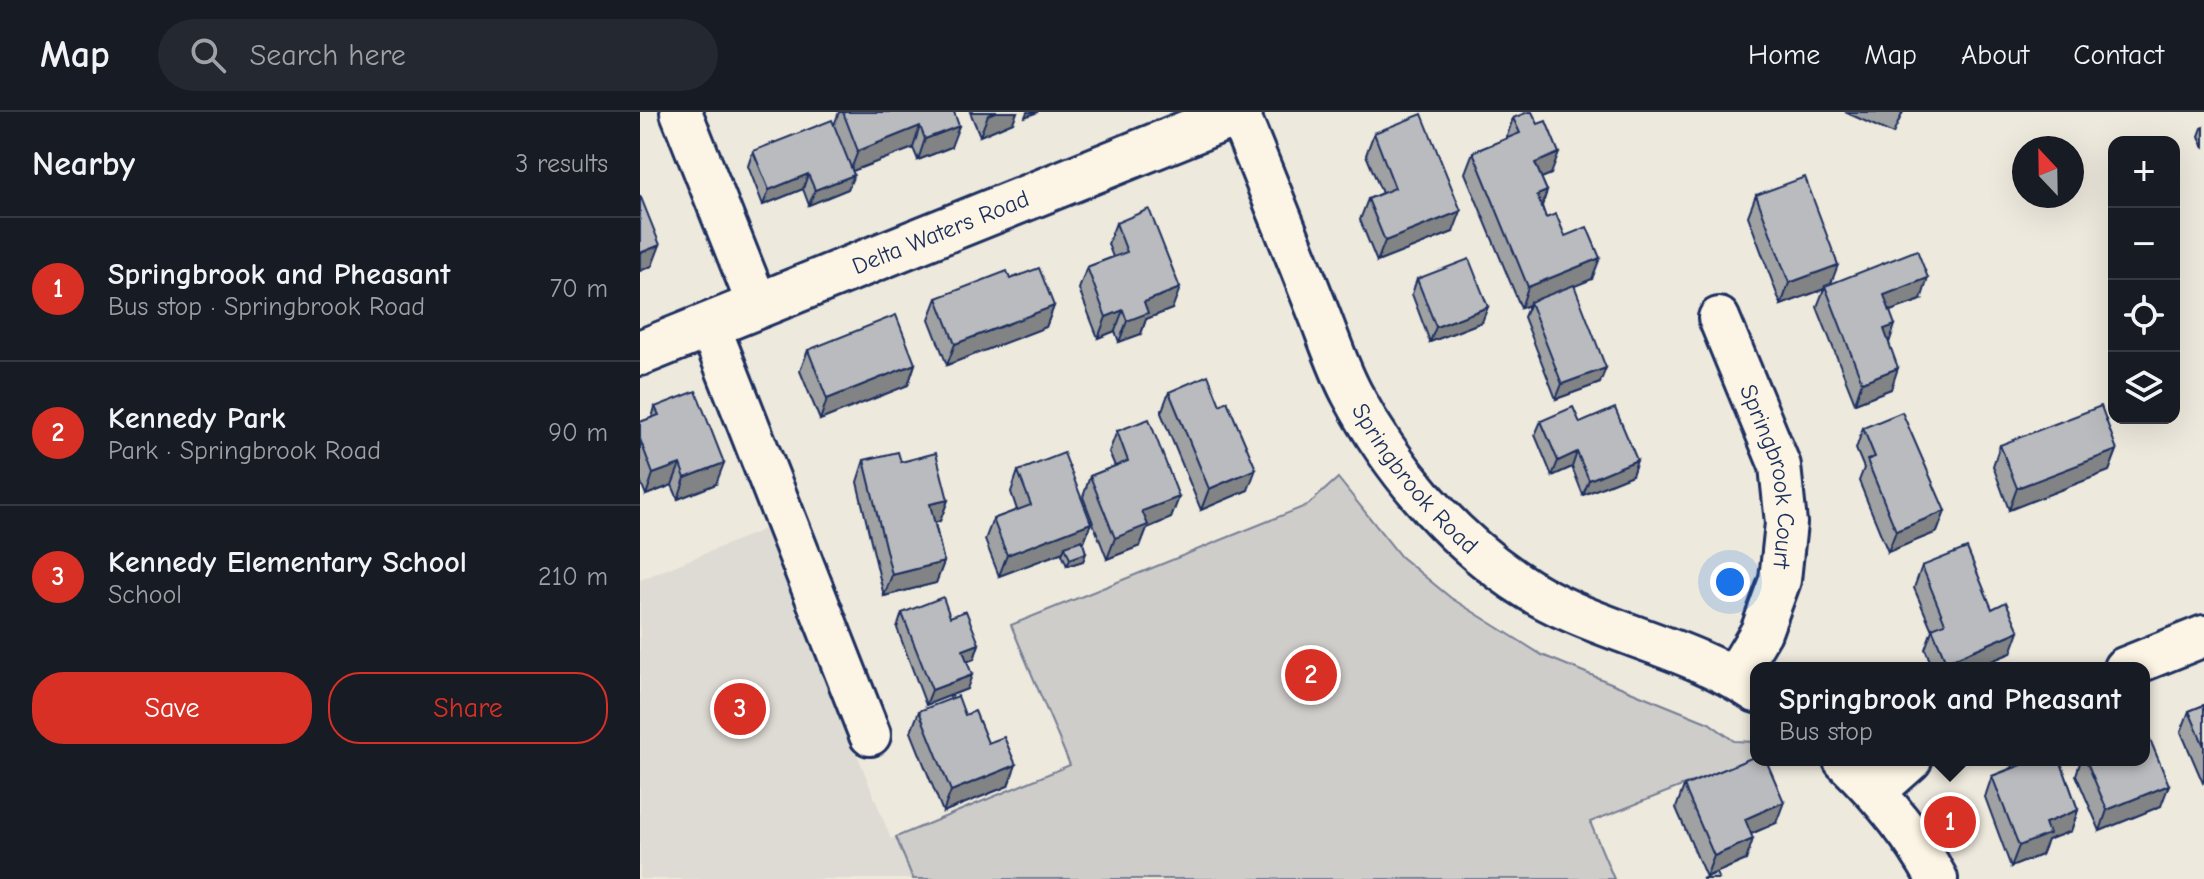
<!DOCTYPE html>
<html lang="en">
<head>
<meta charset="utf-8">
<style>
  body { margin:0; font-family:"Comic Neue",sans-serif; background:#242831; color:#f1f3f6 }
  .controls { position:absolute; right:24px; top:24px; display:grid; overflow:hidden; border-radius:16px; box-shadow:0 8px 32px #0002 }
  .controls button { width:72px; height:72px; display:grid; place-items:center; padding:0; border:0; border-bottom:2px solid #363941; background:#171b24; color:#f1f3f6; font:40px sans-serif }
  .compass { position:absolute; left:1372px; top:24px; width:72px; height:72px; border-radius:50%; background:#171b24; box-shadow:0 8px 32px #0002; rotate:338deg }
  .you { position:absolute; left:1090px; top:470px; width:28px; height:28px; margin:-20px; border:6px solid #fff; border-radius:50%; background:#1a73e8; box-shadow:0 0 0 12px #1a73e833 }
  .badge { display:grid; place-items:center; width:52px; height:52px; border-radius:50%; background:#d93025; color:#fff; font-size:26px; font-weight:700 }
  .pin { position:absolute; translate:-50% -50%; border:4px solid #fff; box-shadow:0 2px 8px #0006 }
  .popup { position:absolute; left:1110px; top:550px; width:400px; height:104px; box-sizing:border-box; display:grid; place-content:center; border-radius:16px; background:#171b24; filter:drop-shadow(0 2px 6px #0005); font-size:26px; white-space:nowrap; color:#9ea1a6 }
  .popup b { font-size:30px; color:#f1f3f6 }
  .popup::after { content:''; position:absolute; left:50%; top:100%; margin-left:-16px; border:16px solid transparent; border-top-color:#171b24 }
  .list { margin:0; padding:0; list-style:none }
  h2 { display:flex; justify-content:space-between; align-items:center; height:104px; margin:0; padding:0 32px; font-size:34px }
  h2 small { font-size:26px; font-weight:400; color:#9ea1a6 }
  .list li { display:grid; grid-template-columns:52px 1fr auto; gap:24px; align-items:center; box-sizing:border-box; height:144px; padding:0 32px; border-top:2px solid #363941 }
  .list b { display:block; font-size:30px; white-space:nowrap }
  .list p { margin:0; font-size:26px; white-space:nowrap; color:#9ea1a6 }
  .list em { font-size:26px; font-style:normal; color:#9ea1a6 }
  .actions { display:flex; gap:16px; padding:24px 32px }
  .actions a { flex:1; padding:18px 0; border:2px solid #d93025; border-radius:32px; text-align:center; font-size:28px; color:#d93025 }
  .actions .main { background:#d93025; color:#fff }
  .icon { flex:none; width:44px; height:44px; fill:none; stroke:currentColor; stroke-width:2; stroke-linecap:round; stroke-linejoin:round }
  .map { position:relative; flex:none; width:1564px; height:767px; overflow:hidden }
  header { display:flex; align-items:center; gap:48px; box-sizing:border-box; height:112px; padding:0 40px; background:#171b24; border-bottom:2px solid #363941 }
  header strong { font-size:38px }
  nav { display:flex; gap:44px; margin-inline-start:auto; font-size:28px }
  .search { width:560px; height:72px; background:#242831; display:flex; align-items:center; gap:20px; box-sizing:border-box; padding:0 28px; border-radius:44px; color:#9ea1a6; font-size:30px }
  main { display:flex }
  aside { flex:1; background:#171b24 }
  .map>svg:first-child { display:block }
</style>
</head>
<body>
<header>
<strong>Map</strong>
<div class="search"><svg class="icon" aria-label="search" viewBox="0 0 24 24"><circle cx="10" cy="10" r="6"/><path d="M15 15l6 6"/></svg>Search here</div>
<nav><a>Home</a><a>Map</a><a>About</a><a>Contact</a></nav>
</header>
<main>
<aside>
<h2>Nearby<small>3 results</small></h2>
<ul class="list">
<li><span class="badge">1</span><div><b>Springbrook and Pheasant</b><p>Bus stop · Springbrook Road</p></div><em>70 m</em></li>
<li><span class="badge">2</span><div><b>Kennedy Park</b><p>Park · Springbrook Road</p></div><em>90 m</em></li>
<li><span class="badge">3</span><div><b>Kennedy Elementary School</b><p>School</p></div><em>210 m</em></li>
</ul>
<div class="actions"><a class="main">Save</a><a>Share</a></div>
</aside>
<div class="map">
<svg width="1564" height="767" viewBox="0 0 1564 767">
  <rect width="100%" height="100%" fill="#eee9dd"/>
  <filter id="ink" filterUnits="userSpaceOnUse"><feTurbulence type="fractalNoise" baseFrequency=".0125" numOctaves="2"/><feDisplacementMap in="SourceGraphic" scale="16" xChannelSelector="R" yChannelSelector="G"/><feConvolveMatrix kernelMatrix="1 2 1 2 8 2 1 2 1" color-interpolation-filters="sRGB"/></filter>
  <g filter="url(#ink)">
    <polygon fill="#dedbd4" points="127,416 251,727 256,725 273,767 0,767 0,468"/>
    <polygon fill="#cfcdca" stroke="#757e94" stroke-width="2" points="698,366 761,445 811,486 902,543 1069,611 1094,629 1116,630 1116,645 950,710 974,767 273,767 256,725 430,653 371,513 668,393"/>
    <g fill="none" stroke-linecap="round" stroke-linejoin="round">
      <defs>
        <g id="minor">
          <polyline points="41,0 118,194"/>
          <path id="s1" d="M598,0c26,64 52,128 77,192 12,29 22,62 37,90 38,72 95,140 162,186 74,52 168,61 242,112"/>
          <path id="s2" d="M1079,206l61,148 6,57 -6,57 -19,52 -27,45"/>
          <polyline points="69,213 230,623"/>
          <polyline points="1484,556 1564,524"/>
          <path d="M1204,648c37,36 69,74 93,119"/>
          <polyline points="1236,679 1271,648"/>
        </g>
        <g id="major">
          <path id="s3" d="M0,241l600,-241"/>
        </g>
      </defs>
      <use href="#minor" stroke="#1b2f5e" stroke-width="46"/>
      <use href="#major" stroke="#1b2f5e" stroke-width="50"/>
      <use href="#minor" stroke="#fcf5e5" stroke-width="40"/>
      <use href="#major" stroke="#fcf5e5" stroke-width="44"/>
    </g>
    <g fill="#a0a1a3" stroke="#1b2f5e" stroke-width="2">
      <polygon points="199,0 314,0 311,35 278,48 273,36 212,59 208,77 169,93 163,77 123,93 108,54 113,39 194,13"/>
      <polygon points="330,0 377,0 373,10 340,24"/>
      <polygon points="1205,0 1263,0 1253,22"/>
      <polygon points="873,6 911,62 901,66 907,79 902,94 906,106 925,124 952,167 934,174 960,271 916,287 884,205 889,193 881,196 825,61 833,40 866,27"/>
      <polygon points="1564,15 1564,36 1559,24 1562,16"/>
      <polygon points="734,21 813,120 737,150 720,108 728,87 742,81 726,43"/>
      <polygon points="1116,83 1191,172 1281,188 1250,199 1249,231 1251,277 1215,291 1177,195 1184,177 1141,193 1108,104"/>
      <polygon points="476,111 532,197 506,207 501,222 479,230 475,219 458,226 439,177 447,155 473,145 468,132"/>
      <polygon points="370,167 414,194 406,215 307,253 289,207 297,186"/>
      <polygon points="777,167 842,210 790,230 772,182"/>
      <polygon points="168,238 275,252 268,273 180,308 160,259"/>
      <polygon points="529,280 580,293 608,378 561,398 521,301"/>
      <polygon points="15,295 76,372 38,387 32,373 6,383 0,368 0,310 12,306"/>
      <polygon points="901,309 940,311 997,348 992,363 943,383 932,355 912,364 895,323"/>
      <polygon points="1223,316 1305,399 1297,420 1248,440 1219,369 1224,356 1216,337"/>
      <polygon points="477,319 539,385 531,406 507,416 500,434 467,447 443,385 450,364 475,354 469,340"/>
      <polygon points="1360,333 1477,338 1469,359 1369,398 1353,354"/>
      <polygon points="224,348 261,350 308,388 300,409 295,411 304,450 296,471 244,484 217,370"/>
      <polygon points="378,359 451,411 443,432 446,441 443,449 427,454 422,442 423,440 359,464 345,428 353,407 377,398 371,380"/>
      <polygon points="1282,454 1371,541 1334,556 1293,556 1285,537 1292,518 1274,476"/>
      <polygon points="262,501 310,505 339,532 334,547 328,549 327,577 286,593 257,516"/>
      <polygon points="1564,593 1564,670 1563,671 1541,620 1549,599"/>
      <polygon points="279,599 325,603 348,631 368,674 303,700 271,620"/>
      <polygon points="1375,648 1420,648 1438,698 1431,719 1407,728 1401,743 1371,755 1345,685 1352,664 1372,656"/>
      <polygon points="1441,648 1504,648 1521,694 1460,719 1436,663"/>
      <polygon points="1044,674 1136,711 1111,722 1106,748 1066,765 1036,696"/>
    </g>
    <g fill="#828385" stroke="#1b2f5e" stroke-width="2">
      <polygon points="355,0 377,0 373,10 340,24 348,3"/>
      <polygon points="387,0 398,0 385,5"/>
      <polygon points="280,14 273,36 210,60 218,39"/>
      <polygon points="319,14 311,35 278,48 285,27"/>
      <polygon points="919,41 911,62 887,72 895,51"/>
      <polygon points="168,62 163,77 123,93 129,78"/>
      <polygon points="214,63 208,77 169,93 175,78"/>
      <polygon points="907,79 899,101 897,83"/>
      <polygon points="821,99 813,120 737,150 745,129"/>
      <polygon points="20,133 12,154 0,159 0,141"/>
      <polygon points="960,146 952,167 891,192 890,190 889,193 881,196 888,175"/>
      <polygon points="1198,153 1190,174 1185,174 1184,177 1141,193 1149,171"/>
      <polygon points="1288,166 1281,188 1236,204 1244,183"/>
      <polygon points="540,176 532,197 506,207 501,222 479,230 487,209 504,190"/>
      <polygon points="414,194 406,215 307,253 315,232"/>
      <polygon points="848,195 842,210 790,230 796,215"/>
      <polygon points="483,198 475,219 458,226 466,205"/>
      <polygon points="1255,213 1248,234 1244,217"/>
      <polygon points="275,252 268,273 180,308 187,287"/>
      <polygon points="966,256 960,271 916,287 922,272"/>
      <polygon points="1258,256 1251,277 1215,291 1222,270"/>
      <polygon points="1477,338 1469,359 1369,398 1377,376"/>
      <polygon points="937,340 932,355 912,364 918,349"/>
      <polygon points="997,348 992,363 943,383 949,368"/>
      <polygon points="84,351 76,372 38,387 45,366"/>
      <polygon points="40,352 32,373 6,383 13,362"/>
      <polygon points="616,357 608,378 561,398 569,377"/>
      <polygon points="539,385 531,406 507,416 500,434 467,447 475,426 502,399"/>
      <polygon points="308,388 300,409 283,414 290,392"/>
      <polygon points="1305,399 1297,420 1248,440 1256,419"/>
      <polygon points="451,411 443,432 425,434 423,440 359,464 367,443"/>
      <polygon points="446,441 443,449 427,454 430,447"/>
      <polygon points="304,450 296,471 244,484 252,463"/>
      <polygon points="1379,519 1371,541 1334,556 1304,556 1306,550"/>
      <polygon points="339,532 334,547 318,553 323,538"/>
      <polygon points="332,563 327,577 286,593 292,578"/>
      <polygon points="376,653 368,674 303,700 311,679"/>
      <polygon points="1529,673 1521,694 1460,719 1467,698"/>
      <polygon points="1144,690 1136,711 1097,728 1105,707"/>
      <polygon points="1438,698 1431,719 1407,728 1401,743 1371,755 1379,734 1405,711"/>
      <polygon points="1113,727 1106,748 1066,765 1074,744"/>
    </g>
    <g fill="#babbbe" stroke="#1b2f5e" stroke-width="2">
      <polygon points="203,0 314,0 319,14 285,27 280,14 218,39"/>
      <polygon points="888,0 892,0 898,12 906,9 919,41 895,51 907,79 897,83 906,106 916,102 925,124 947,115 960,146 888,175 833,40 880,21 873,6"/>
      <polygon points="782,2 821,99 745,129 728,87 755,76 734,21"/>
      <polygon points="192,8 214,63 175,78 168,62 129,78 113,39"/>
      <polygon points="1165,65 1198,153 1149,171 1116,83"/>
      <polygon points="0,83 20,133 0,141"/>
      <polygon points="509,97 540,176 504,190 508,201 487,209 483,198 466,205 447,155 487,140 476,111"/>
      <polygon points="1277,138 1288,166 1244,183 1255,213 1244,217 1258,256 1222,270 1185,174"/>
      <polygon points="829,147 848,195 796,215 777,167"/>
      <polygon points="399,156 414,194 315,232 297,186 367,159 370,167"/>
      <polygon points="934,173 966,256 922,272 890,190"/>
      <polygon points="256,203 275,252 187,287 168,238"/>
      <polygon points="568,263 580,293 587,289 616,357 569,377 529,280"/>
      <polygon points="56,279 84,351 45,366 40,352 13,362 0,327 0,310 19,303 15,295"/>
      <polygon points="1461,294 1477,338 1377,376 1360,333"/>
      <polygon points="933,295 940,311 975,296 997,348 949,368 937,340 918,349 901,309"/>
      <polygon points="1262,300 1305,399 1256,419 1227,348 1235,345 1223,316"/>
      <polygon points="509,307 539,385 502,399 508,413 475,426 450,364 488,349 477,319"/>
      <polygon points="258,340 261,350 296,341 308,388 290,392 304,450 252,463 224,348"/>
      <polygon points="424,341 451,411 367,443 353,407 391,393 378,359"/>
      <polygon points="442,428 446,441 430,447 425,434"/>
      <polygon points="1327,436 1352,497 1366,490 1379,519 1306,550 1292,516 1305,511 1282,454"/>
      <polygon points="303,485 310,505 326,499 339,532 323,538 332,563 292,578 262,501"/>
      <polygon points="318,584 325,603 335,599 348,631 364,625 376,653 311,679 279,599"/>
      <polygon points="1564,593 1564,634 1549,599"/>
      <polygon points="1504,613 1529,673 1467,698 1446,648 1504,648"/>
      <polygon points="1116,644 1116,648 1126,648 1144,690 1105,707 1113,727 1074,744 1044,674"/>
      <polygon points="1380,648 1420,648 1438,698 1405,711 1409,722 1379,734 1352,664 1382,653"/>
      <polygon points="1076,761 1079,767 1062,767"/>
    </g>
  </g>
  <g text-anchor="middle" stroke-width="7" stroke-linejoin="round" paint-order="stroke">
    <g font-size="24" fill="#1b2f5e" stroke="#fcf5e5">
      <text dy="8" stroke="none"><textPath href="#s3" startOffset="324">Delta Waters Road</textPath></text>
      <text dy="8" stroke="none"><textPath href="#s1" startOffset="410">Springbrook Road</textPath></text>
      <text dy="8" stroke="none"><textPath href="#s2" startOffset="168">Springbrook Court</textPath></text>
    </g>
  </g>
</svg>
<div class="controls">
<button>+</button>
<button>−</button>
<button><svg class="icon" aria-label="locate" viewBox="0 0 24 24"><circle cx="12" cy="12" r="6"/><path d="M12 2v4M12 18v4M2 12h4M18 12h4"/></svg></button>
<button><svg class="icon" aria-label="layers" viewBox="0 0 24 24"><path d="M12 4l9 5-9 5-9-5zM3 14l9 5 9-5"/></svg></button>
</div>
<svg class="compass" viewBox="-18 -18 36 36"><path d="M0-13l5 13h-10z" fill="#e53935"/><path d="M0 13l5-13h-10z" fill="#9ea1a6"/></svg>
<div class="you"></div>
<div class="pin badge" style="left:1310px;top:710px">1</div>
<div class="popup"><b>Springbrook and Pheasant</b>Bus stop</div>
<div class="pin badge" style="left:671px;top:563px">2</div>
<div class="pin badge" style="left:100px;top:597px">3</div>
</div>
</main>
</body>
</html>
